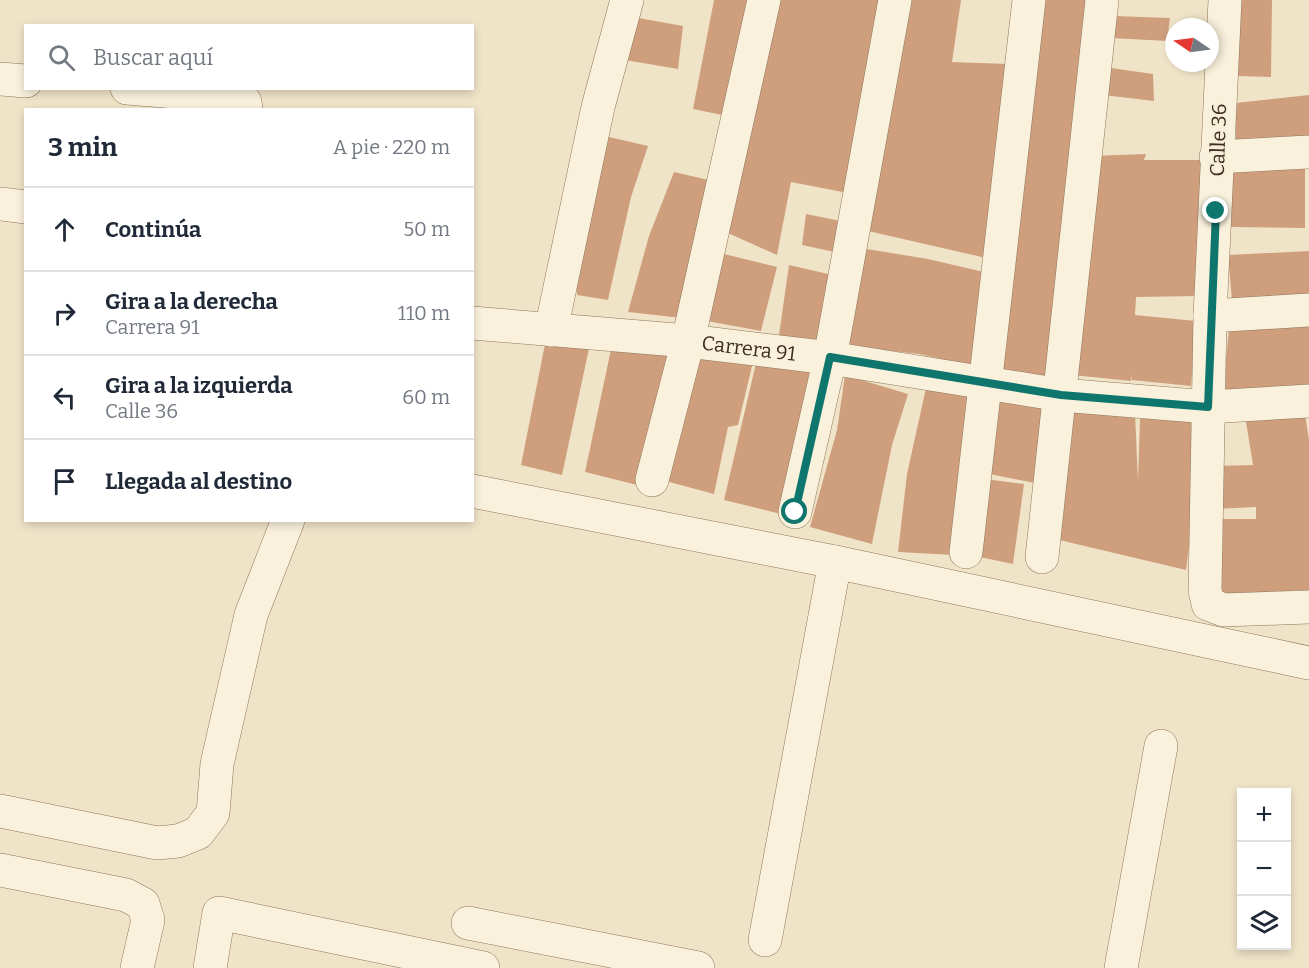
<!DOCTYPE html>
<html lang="es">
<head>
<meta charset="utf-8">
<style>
  body { margin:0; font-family:Bitter,serif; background:#f2f2f3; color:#1f2937 }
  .controls { position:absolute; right:18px; bottom:18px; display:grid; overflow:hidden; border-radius:0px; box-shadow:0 3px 9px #0003 }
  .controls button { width:54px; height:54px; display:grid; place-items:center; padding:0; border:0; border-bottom:2px solid #e0e1e3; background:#fff; color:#1f2937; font:30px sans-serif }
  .compass { position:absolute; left:1165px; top:18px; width:54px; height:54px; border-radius:50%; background:#fff; box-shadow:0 3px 9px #0003; rotate:283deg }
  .stop { position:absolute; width:18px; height:18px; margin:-14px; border:4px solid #0f766e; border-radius:50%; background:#fff }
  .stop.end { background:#0f766e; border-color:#fff; box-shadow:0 2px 6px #0008 }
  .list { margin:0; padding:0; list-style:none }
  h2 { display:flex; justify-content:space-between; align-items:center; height:78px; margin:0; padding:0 24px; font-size:26px }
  h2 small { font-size:20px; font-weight:400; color:#747a83 }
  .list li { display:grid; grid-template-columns:39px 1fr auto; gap:18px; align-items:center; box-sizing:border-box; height:84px; padding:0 24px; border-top:2px solid #e0e1e3 }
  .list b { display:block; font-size:22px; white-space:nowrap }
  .list p { margin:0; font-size:20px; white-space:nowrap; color:#747a83 }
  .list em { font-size:20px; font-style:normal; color:#747a83 }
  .icon { flex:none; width:33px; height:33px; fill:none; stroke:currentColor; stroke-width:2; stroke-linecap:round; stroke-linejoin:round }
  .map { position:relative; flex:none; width:1309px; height:968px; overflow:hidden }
  .search { position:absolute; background:#fff; box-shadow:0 3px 9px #0003; left:24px; top:24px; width:450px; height:66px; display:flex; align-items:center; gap:15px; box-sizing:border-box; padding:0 21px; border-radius:0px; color:#747a83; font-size:22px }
  .panel { position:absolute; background:#fff; box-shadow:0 3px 9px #0003; left:24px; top:108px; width:450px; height:414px; border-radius:0px }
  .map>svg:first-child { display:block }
</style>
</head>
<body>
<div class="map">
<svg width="1309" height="968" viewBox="0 0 1309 968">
  <rect width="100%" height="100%" fill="#f0e4c8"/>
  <g fill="#cf9f7d">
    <polygon points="714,0 757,0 732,117 693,109"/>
    <polygon points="778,0 889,0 848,193 791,182 777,255 728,233"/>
    <polygon points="902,0 961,0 952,62 1008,64 986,258 868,231"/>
    <polygon points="1035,0 1091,0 1057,380 1001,369"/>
    <polygon points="1238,0 1272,0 1271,77 1237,76"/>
    <polygon points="1114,16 1170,18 1167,41 1111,38"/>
    <polygon points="633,17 683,26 678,69 625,60"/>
    <polygon points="1097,66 1153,74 1154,101 1095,94"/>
    <polygon points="1309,95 1309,141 1236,145 1236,103"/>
    <polygon points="596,134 648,146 631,197 608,300 577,295 575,238"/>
    <polygon points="1146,154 1144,160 1203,160 1199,296 1136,297 1135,315 1196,321 1191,386 1132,380 1132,374 1131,381 1072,375 1090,156"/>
    <polygon points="1233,162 1305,162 1305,228 1231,227"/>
    <polygon points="674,172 713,181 682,318 628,312 649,236"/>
    <polygon points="806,214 846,222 839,253 802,245"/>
    <polygon points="861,248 928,259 984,272 978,367 919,354 849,346"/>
    <polygon points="1309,251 1309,299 1232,301 1228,255"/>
    <polygon points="720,253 777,267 761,331 707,321"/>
    <polygon points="789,265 837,276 827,344 778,342"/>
    <polygon points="1309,323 1309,389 1223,390 1229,329"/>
    <polygon points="547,334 591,339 562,475 521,465"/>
    <polygon points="613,340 674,351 641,486 585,472"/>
    <polygon points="694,351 753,362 738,425 728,427 714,494 662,480"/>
    <polygon points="757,359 823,370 785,515 724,500"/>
    <polygon points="845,375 908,394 892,445 872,544 810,527 837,430"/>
    <polygon points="928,379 979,390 954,555 898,552 907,474"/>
    <polygon points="998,392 1055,406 1045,485 989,474"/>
    <polygon points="1070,405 1135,413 1138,481 1140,419 1194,419 1197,485 1186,570 1055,539"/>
    <polygon points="1305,414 1309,440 1309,590 1222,594 1220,519 1256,519 1256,507 1215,509 1215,466 1253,465 1245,416"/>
    <polygon points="985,479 1024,484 1013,564 975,556"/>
  </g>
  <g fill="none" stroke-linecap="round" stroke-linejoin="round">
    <defs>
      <g id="minor">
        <polyline points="1225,0 1210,316 1205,590 1208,604 1224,610 1309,607"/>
        <polyline points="0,79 26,81"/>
        <polyline points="127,88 239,97 245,102 246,110"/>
        <polyline points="1216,157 1309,152"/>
        <polyline points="0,204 26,207"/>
        <polyline points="1210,316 1309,310"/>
        <path id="s1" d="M472,323l216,18 142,17 231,37 147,12 101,-6"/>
        <polyline points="551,330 598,107 627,0"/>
        <polyline points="652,480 688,341 764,0"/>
        <polyline points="472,491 835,562 1309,663"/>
        <polyline points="795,512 830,358 895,0"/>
        <polyline points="966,552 1029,0"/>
        <polyline points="1042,557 1102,0"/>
        <polyline points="0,811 157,843 178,841 198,833 213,813 217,764 251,615 288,520"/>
        <polyline points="0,870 126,895 143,904 148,920 137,968"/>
        <polyline points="468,923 698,968"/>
        <polyline points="765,940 835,562"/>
        <polyline points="210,968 219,913 483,968"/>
        <polyline points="1121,968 1161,746"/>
      </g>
    </defs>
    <use href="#minor" stroke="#8d765c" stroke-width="34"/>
    <use href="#minor" stroke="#faf1dc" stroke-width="33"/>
  </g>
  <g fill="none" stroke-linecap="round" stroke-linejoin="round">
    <polyline stroke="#0f766e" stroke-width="8" points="795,512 830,357 1061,395 1208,407 1216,211"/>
  </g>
  <g text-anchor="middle" stroke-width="4.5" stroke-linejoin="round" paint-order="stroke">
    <g font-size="20" fill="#3d2e20" stroke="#f7eed8">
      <text transform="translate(1218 140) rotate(-88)" y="7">Calle 36</text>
      <text dy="7" stroke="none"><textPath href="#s1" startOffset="278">Carrera 91</textPath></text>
    </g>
  </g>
</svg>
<div class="controls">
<button>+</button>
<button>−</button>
<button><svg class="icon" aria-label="layers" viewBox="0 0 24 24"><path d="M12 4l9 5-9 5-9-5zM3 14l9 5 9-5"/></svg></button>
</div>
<svg class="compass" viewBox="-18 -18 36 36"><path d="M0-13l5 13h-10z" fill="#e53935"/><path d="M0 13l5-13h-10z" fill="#747a83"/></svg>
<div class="stop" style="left:795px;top:512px"></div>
<div class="stop end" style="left:1216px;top:211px"></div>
<div class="search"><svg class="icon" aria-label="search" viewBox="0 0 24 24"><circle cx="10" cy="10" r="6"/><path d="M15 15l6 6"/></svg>Buscar aquí</div>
<section class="panel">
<h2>3 min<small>A pie · 220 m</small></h2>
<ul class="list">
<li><svg class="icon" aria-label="ahead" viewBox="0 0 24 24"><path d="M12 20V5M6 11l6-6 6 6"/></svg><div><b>Continúa</b></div><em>50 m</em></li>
<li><svg class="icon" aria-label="right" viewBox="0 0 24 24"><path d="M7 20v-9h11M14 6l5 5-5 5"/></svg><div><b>Gira a la derecha</b><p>Carrera 91</p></div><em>110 m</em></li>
<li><svg class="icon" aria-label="left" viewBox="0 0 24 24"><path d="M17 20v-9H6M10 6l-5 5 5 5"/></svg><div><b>Gira a la izquierda</b><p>Calle 36</p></div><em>60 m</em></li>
<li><svg class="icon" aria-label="arrive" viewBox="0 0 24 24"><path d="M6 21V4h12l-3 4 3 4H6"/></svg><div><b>Llegada al destino</b></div></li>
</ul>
</section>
</div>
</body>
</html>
